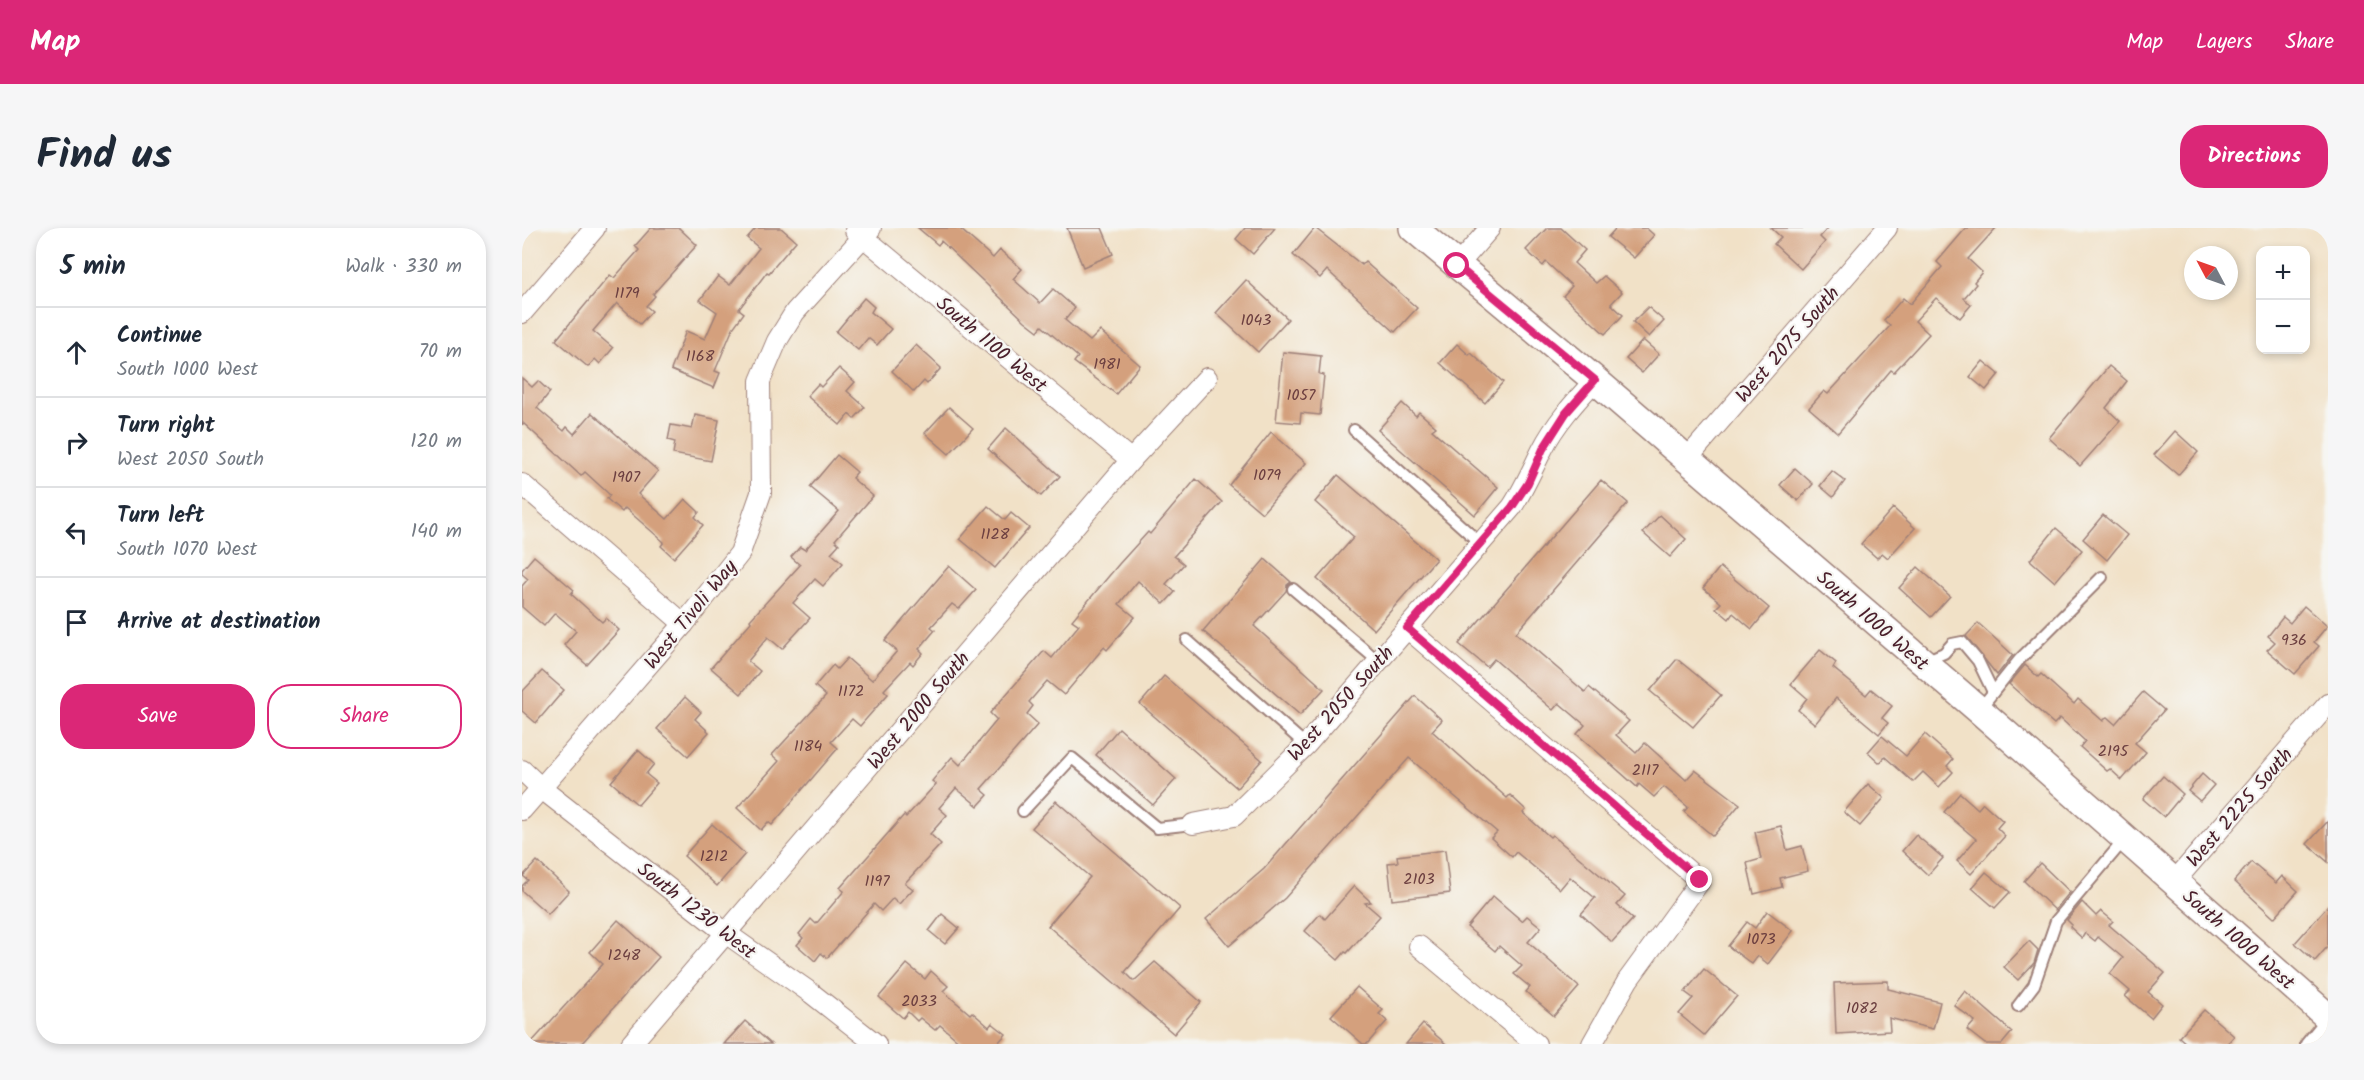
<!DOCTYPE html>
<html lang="en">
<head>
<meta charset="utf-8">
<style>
  body { margin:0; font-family:Kalam,sans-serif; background:#f6f6f7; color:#1f2937 }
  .controls { position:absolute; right:18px; top:18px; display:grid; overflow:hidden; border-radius:12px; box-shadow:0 3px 9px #0003 }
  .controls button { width:54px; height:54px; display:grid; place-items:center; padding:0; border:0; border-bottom:2px solid #e0e1e3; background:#fff; color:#1f2937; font:30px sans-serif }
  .compass { position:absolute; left:1662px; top:18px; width:54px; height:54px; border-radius:50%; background:#fff; box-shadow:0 3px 9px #0003; rotate:311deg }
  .stop { position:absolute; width:18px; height:18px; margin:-14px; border:4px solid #db2777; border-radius:50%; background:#fff }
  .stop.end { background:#db2777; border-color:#fff; box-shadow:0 2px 6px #0008 }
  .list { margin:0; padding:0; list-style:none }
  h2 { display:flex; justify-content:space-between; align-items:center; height:78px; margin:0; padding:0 24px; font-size:26px }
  h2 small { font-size:20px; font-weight:400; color:#747a83 }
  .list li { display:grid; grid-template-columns:39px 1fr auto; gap:18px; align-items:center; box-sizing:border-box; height:90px; padding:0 24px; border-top:2px solid #e0e1e3 }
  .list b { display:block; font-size:22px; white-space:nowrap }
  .list p { margin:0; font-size:20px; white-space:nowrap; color:#747a83 }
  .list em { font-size:20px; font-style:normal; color:#747a83 }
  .actions { display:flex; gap:12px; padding:18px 24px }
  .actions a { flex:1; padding:14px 0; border:2px solid #db2777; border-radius:24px; text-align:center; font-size:21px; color:#db2777 }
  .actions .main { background:#db2777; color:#fff }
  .icon { flex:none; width:33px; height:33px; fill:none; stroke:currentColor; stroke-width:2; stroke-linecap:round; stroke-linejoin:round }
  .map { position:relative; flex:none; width:1806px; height:816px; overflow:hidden; border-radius:24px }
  header { display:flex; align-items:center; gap:36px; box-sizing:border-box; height:84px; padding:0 30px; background:#db2777; color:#fff }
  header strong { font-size:28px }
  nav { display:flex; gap:33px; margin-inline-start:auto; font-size:21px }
  .intro { display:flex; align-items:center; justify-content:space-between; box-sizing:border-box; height:144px; padding:0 36px }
  h1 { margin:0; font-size:42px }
  .button { padding:15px 27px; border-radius:24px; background:#db2777; color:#fff; font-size:21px; font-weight:700 }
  main { display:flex; gap:36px; padding:0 36px }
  aside { flex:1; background:#fff; border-radius:24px; box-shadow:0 3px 9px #0003 }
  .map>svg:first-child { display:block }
</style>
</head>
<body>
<header>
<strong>Map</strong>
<nav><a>Map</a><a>Layers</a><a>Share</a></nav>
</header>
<div class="intro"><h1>Find us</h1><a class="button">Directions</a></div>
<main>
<aside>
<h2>5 min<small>Walk · 330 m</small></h2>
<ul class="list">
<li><svg class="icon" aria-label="ahead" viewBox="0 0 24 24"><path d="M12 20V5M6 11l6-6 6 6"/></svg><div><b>Continue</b><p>South 1000 West</p></div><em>70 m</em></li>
<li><svg class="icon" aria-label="right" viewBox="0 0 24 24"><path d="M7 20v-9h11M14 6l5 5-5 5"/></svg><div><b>Turn right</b><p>West 2050 South</p></div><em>120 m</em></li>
<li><svg class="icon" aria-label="left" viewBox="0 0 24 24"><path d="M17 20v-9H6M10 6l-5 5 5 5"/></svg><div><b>Turn left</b><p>South 1070 West</p></div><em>140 m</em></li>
<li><svg class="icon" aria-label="arrive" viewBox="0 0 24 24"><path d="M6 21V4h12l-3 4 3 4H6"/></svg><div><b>Arrive at destination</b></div></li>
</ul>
<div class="actions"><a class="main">Save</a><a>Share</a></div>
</aside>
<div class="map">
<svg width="1806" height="816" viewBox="0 0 1806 816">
  <rect width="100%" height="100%" fill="#f6f6f2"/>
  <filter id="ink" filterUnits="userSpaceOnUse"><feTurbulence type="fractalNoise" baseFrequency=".0167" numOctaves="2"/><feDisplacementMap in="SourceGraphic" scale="12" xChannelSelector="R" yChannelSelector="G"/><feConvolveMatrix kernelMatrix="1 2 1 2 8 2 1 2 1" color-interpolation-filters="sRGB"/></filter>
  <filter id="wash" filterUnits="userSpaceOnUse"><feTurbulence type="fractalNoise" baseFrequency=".008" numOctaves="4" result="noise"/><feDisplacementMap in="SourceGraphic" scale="24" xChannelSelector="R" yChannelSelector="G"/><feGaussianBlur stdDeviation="1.35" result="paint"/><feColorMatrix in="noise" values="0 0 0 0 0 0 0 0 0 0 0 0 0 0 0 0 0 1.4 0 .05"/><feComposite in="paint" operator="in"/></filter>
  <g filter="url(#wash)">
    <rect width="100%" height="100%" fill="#f1e1c7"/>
    <g id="blocks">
      <g fill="#d4a07d">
        <polygon points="129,0 157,0 175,17 131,66 133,68 124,78 130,83 118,96 95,75 71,103 91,120 78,136 73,131 66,139 34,112 88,47 92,50 117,22 113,18"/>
        <polygon points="234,0 259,0 274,13 247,45 245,44 217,81 222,85 211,100 193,143 198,145 192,160 149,142 164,103 183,111 195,84 178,72 196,48 208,57 237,20 225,10"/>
        <polygon points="396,0 437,0 471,30 478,22 500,41 491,51 518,75 531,61 553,80 543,92 568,113 578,103 618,137 594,166 552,134 556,129 520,98 516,103 503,93 419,13 416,17"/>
        <polygon points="545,0 580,0 591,26 561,39"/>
        <polygon points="723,0 753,0 731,26 714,11"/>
        <polygon points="793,0 840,37 843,34 895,80 873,104 805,42 798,50 771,27"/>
        <polygon points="1025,0 1039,0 1063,22 1052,35 1074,55 1082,48 1100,64 1089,76 1101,87 1083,106 1041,68 1050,58 1024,34 1021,38 1004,22"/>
        <polygon points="1094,0 1124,0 1132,7 1112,30 1086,9"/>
        <polygon points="1249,0 1306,0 1298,9 1303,14 1279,41 1252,16 1259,9"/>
        <polygon points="1444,0 1474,0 1446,31 1460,44 1452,54 1454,56 1442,70 1449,77 1438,90 1414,70 1393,93 1407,106 1372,144 1369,142 1316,205 1287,180 1302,163 1306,166 1368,98 1362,92 1381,70 1388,76 1420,39 1415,34"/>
        <polygon points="724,52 766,91 736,124 694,85"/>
        <polygon points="342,70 352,79 349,84 369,101 355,117 346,110 336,122 314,104"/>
        <polygon points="1126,79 1142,93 1127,109 1111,94"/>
        <polygon points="1121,112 1137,126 1120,145 1104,131"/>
        <polygon points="935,116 947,127 949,125 981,154 963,175 918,135"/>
        <polygon points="394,117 419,140 405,156 402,153 392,164 370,143"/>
        <polygon points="761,124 799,128 797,146 802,147 798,187 779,185 778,195 754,193"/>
        <polygon points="1461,133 1477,146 1464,162 1448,149"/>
        <polygon points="1587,138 1605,153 1584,180 1598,193 1558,238 1527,210"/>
        <polygon points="317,140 333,154 325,163 343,179 332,191 327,186 318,197 285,168 296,156 299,159"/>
        <polygon points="0,150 10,159 16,153 28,164 15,180 42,203 45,199 52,206 70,185 136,243 116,266 145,291 163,271 177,284 173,289 181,297 152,330 139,318 142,314 103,280 100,284 85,271 88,267 63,244 59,248 1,195 0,197"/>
        <polygon points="880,175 894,188 897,184 914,199 910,202 976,259 953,287 856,202"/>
        <polygon points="427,179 451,200 427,226 403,205"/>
        <polygon points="173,187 197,192 189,233 151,226 153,214 146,212 149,197 170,201"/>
        <polygon points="484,200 538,248 519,268 466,221"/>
        <polygon points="1653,203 1676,224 1656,247 1632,227"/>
        <polygon points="749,204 784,235 740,285 707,257"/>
        <polygon points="315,227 335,244 330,250 351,268 313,312 317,316 309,325 321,335 301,358 293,351 271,375 288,390 260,421 246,409 226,433 238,443 219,466 189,440 229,394 228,392 278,337 269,329 278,319 283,322 317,283 288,259"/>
        <polygon points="1273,240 1291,256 1276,273 1258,257"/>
        <polygon points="1310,243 1323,253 1311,269 1298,258"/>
        <polygon points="816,247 914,331 852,402 795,351 832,309 793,274"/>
        <polygon points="674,251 700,274 652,328 662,336 644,356 653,364 642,376 616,353 597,376 613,389 585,422 582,419 542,467 525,453 507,474 511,478 505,486 516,496 459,561 466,567 456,578 434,560 417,580 425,587 408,606 419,616 383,655 391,661 377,676 371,670 359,683 352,676 305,730 299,725 293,733 275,717 281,710 277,706 289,691 294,696 322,663 318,660 382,587 384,589 414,556 410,553 430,529 438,537 475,492 468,485 522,423 530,430 557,397 550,392 597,336 626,304 628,306"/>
        <polygon points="1079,252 1106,275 994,405 1063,464 1067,459 1107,493 1094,507 1114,525 1123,515 1164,552 1173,542 1218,576 1191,608 1162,584 1166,579 1142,559 1132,569 1117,556 1115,559 1055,506 1063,497 1037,475 1031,482 972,431 965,439 937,416"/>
        <polygon points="466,278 483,292 489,285 507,300 473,340 438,311"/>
        <polygon points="1371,280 1393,300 1366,330 1360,325 1355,330 1339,316"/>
        <polygon points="1138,287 1164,311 1148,329 1121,305"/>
        <polygon points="1581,287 1605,307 1585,332 1561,311"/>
        <polygon points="1534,300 1560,322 1533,354 1508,332"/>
        <polygon points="12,328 52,362 49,366 80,394 84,390 97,402 65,437 42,417 54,403 33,385 22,398 0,379 0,358 6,351 0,346 0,342"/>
        <polygon points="743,331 769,354 765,357 764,363 732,398 802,461 778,487 681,403"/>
        <polygon points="427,338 454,362 437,381 430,376 409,399 413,402 397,421 401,425 391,437 388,434 362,462 366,466 338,498 330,491 309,514 316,520 250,597 246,594 239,602 215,580 257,533 250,527 304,468 293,458 311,437 315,441 325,430 350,452 375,423 363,413"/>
        <polygon points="1198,339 1247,380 1230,401 1211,385 1207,391 1194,380 1199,375 1181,360"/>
        <polygon points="1396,339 1428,368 1409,389 1377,360"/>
        <polygon points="1782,378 1805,398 1792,414 1797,418 1773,446 1745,422 1753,414 1746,408 1761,389 1768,395"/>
        <polygon points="1456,395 1491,427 1475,447 1444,408"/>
        <polygon points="1298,422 1314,435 1311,440 1344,467 1349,461 1370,478 1360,490 1366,495 1357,506 1314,470 1293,496 1276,482 1285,470 1269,456"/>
        <polygon points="1155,431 1199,467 1171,499 1128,463"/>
        <polygon points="1503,437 1516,449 1519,446 1552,476 1556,471 1581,493 1585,489 1593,496 1621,464 1642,482 1613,515 1624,524 1600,552 1588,541 1585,543 1558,519 1563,513 1538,490 1532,496 1487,456"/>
        <polygon points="20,443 42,462 14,495 0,483 0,464"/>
        <polygon points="642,448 740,532 715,560 618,476"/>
        <polygon points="893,468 920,492 910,503 985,570 988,567 1004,582 1001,585 1028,609 1030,607 1103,668 1095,677 1111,691 1090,714 1059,686 1073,670 1048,649 1038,661 994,624 990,629 969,610 975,604 887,530 763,670 707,718 684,691 742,641"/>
        <polygon points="163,469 179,484 173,491 187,504 166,528 135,501"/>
        <polygon points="597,500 654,551 631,577 574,527"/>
        <polygon points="1403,506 1431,531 1425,538 1431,544 1417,559 1401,544 1391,554 1363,529 1358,535 1346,524 1360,508 1384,528"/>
        <polygon points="116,522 132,536 124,546 135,555 116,577 89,554"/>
        <polygon points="1680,546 1692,557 1678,573 1666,563"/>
        <polygon points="1641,548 1661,566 1642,589 1621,571"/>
        <polygon points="1346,556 1362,570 1338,598 1322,584"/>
        <polygon points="1438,565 1456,581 1461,575 1481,593 1475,600 1483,608 1449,646 1435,633 1454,611 1422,584"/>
        <polygon points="534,573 658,680 603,744 612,753 633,734 679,774 652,806 526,698 568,649 510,600"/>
        <polygon points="1806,593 1806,634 1785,616"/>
        <polygon points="190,596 223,626 195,658 162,628"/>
        <polygon points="1259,598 1265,622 1280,618 1286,643 1258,650 1260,659 1232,666 1225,635 1239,631 1233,604"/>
        <polygon points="1394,607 1421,630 1406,647 1380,623"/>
        <polygon points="923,622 928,665 870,672 866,635 876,634 875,628"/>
        <polygon points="15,633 47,663 26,686 0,663 0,658 6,652 1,648"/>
        <polygon points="1729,634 1754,655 1760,648 1776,663 1752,690 1712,653"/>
        <polygon points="1518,635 1548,664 1533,682 1502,653"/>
        <polygon points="1464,644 1488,664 1473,680 1450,660"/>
        <polygon points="832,658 849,674 843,675 858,688 825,725 823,724 816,732 783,703 798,686 803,691"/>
        <polygon points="971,668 1000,693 1005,688 1019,699 1006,714 1057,759 1032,788 1004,764 1008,759 992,746 1000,738 977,718 973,723 945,699"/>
        <polygon points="1560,674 1574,688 1579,683 1591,693 1587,697 1643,745 1626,764 1640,776 1629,790 1603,768 1608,763 1588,746 1601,730 1576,709 1573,713 1563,705 1560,710 1548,699 1550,697 1545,692"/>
        <polygon points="1806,678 1806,718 1793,733 1773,715"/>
        <polygon points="1245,683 1271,703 1246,736 1236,728 1230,736 1206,718 1225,694 1233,700"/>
        <polygon points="420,686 437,700 423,716 407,703"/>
        <polygon points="96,692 137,729 59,816 8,816 81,736 68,724"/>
        <polygon points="1507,713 1516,722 1512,735 1496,752 1482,739"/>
        <polygon points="385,736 403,751 409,743 426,758 421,763 448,786 450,784 467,799 470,795 484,806 475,816 440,816 418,797 413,802 398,790 395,793 386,784 381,790 357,769"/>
        <polygon points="1182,741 1215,768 1182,807 1157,786 1171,770 1163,764"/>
        <polygon points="1366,753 1366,761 1418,774 1411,801 1367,790 1368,803 1314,806 1312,755"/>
        <polygon points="835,759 861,782 857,786 865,793 845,816 841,816 809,788"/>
        <polygon points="1443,763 1490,804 1480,816 1463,816 1445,802 1453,793 1432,777"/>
        <polygon points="1682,782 1712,808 1705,816 1665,816 1657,809"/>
        <polygon points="223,793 249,816 202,816"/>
        <polygon points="901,796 924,816 884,816"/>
      </g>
    </g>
  </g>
  <g filter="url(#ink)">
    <use href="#blocks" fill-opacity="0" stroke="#9e8079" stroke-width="1.5"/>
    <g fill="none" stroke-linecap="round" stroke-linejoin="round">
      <defs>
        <g id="lane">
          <polyline points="832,202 958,315"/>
          <polyline points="771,361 856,433"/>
          <polyline points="665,412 784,517"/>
          <polyline points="1403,433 1422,425 1430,416 1440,414 1456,433 1471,464"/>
          <polyline points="1457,482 1497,432 1580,349"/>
          <polyline points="501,583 550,530 635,600 671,596"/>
          <polyline points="1496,778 1512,757 1534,693 1603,611"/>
          <polyline points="1784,816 1806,789"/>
        </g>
        <g id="street">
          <polyline points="333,2 609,232"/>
          <polyline points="935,38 968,0"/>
          <polyline points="0,85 73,0"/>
          <polyline points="1165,231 1365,0"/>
          <polyline points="0,256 162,396"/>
          <polyline points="885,400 1178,653 1106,752 1070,816"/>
          <polyline points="0,542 20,561 205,706 289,765 354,816"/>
          <polyline points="0,582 162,396 218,325 239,265 238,153 255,113 273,84 349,0"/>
          <path d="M671,596l41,-8 72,-71 206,-238c12,-18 20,-37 30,-57 13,-26 33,-48 53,-70"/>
          <polyline points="1652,654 1806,476"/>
          <polyline points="897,718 1014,816"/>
          <polyline points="109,816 609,232 685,150"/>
        </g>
        <polyline id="secondary" points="891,0 1073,152 1457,482 1806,789"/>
      </defs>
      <use href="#lane" stroke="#9e8079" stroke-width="14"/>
      <use href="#street" stroke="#9e8079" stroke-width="22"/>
      <use href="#secondary" stroke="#9e8079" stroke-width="30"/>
      <use href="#lane" stroke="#fff" stroke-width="10"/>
      <use href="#street" stroke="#fff" stroke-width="20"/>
      <use href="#secondary" stroke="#fff" stroke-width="27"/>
    </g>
  </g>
  <g fill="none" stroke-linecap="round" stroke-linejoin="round" filter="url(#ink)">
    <polyline stroke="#db2777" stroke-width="8" points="935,38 1073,152 1044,185 1021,221 1006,255 990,279 885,400 1178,652"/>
  </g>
  <g text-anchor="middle" stroke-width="4.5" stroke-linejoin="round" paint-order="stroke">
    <g font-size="16" fill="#6c3f40">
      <text x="105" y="70">1179</text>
      <text x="734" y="97">1043</text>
      <text x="178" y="133">1168</text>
      <text x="585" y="141">1981</text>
      <text x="779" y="172">1057</text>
      <text x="745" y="252">1079</text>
      <text x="104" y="254">1907</text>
      <text x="473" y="311">1128</text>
      <text x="1772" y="417">936</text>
      <text x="329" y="468">1172</text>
      <text x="286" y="523">1184</text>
      <text x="1591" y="528">2195</text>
      <text x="1123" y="547">2117</text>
      <text x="192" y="633">1212</text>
      <text x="897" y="656">2103</text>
      <text x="355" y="658">1197</text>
      <text x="1239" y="716">1073</text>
      <text x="102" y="732">1248</text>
      <text x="397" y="778">2033</text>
      <text x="1340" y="785">1082</text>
    </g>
    <g font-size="20" fill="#4a1f2b" stroke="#f6f6f2">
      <text transform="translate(470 116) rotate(40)" y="7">South 1100 West</text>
      <text transform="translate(1265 116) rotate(-49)" y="7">West 2075 South</text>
      <text transform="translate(168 386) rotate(-51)" y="7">West Tivoli Way</text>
      <text transform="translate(1351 392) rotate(41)" y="7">South 1000 West</text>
      <text transform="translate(818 475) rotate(-48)" y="7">West 2050 South</text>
      <text transform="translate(396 482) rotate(-50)" y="7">West 2000 South</text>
      <text transform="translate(1717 579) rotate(-49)" y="7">West 2225 South</text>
      <text transform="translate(175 682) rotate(38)" y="7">South 1230 West</text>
      <text transform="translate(1717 711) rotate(41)" y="7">South 1000 West</text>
    </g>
  </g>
</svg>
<div class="controls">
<button>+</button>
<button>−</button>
</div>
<svg class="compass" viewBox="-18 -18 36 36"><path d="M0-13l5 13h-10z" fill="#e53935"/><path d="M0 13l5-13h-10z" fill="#747a83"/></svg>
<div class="stop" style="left:935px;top:38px"></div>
<div class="stop end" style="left:1178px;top:652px"></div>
</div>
</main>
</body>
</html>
